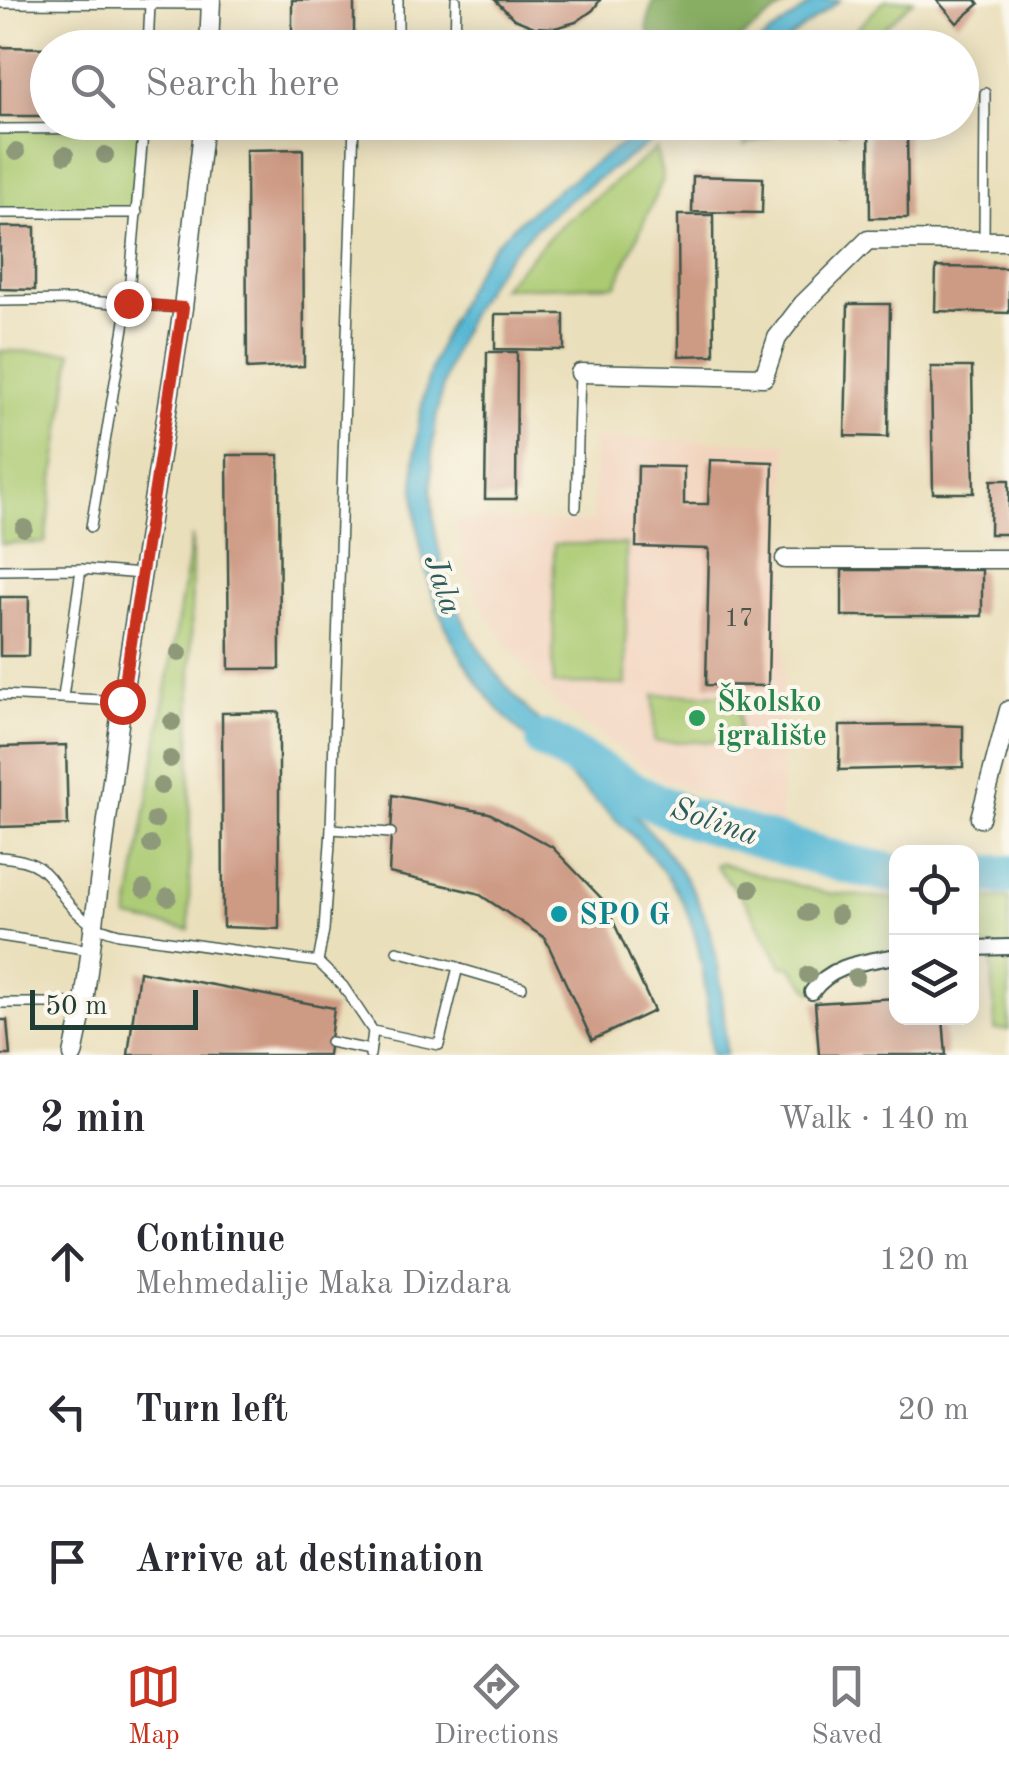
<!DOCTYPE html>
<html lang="en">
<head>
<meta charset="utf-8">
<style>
  body { margin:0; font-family:"Old Standard TT",serif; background:#f2f2f3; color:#2b2b33 }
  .controls { position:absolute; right:30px; bottom:30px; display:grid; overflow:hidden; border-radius:20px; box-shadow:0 5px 25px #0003 }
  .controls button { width:90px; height:90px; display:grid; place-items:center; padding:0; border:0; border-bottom:2px solid #e1e1e2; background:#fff; color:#2b2b33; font:50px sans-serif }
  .scale { position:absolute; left:30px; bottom:25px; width:168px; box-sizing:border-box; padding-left:10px; border:5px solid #1f3d34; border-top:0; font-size:28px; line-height:35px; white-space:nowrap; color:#1f3d34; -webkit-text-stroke:8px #fbf7ec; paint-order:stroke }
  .stop { position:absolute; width:30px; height:30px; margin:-22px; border:8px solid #c8321e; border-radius:50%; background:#fff }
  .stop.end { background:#c8321e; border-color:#fff; box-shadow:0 2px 10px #0008 }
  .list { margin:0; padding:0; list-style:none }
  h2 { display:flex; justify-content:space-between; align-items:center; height:130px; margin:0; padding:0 40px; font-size:42px }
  h2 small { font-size:32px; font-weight:400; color:#7c7c81 }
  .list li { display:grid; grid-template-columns:65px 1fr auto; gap:30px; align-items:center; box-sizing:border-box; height:150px; padding:0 40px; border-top:2px solid #e1e1e2 }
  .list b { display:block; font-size:38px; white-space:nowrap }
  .list p { margin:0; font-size:32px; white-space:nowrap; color:#7c7c81 }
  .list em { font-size:32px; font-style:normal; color:#7c7c81 }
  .icon { flex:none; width:55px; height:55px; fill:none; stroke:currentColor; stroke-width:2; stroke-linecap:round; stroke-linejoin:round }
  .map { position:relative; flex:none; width:1009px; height:1055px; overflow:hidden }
  .search { position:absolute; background:#fff; box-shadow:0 5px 25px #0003; left:30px; right:30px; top:30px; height:110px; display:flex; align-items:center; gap:25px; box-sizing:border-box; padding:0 35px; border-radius:55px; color:#7c7c81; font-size:38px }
  .sheet { height:580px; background:#fff }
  nav { display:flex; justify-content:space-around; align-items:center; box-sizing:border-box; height:140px; border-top:2px solid #e1e1e2; background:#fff; font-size:28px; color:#7c7c81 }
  nav a { display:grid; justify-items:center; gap:5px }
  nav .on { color:#c8321e }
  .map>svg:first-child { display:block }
</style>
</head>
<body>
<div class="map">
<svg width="1009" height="1055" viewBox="0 0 1009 1055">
  <rect width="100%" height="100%" fill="#fbf7ec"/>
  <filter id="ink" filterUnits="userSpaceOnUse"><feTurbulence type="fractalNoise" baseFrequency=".01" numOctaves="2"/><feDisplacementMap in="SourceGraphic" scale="20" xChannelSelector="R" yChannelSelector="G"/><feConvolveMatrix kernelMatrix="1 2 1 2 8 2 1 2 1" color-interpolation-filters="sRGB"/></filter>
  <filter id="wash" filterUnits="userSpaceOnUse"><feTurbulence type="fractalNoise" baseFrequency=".0048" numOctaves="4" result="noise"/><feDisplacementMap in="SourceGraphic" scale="40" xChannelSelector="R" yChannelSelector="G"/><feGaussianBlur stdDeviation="2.25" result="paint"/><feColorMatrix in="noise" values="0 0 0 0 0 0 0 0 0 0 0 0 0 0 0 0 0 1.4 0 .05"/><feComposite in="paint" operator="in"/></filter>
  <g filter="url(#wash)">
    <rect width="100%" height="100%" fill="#eadfbb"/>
    <polygon fill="#f2d4be" points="594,439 787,443 781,824 659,778 549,698 486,615 466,568 455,520 593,522"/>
    <g fill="#abca72" stroke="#658453" stroke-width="2.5">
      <polygon points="885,0 914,0 863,47 839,47"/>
      <polygon points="765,123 765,122 806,123 743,146"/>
      <polygon points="144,128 137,213 0,213 0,129"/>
      <polygon points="656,149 663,179 616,285 501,288 559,227"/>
      <polygon points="0,351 72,352 45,543 0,544"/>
      <polygon points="192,536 189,930 128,918"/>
      <polygon points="554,544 626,544 626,685 553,684"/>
      <polygon points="739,694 740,741 654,742 654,695"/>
      <polygon points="719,863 825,893 896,899 896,956 860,963 812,992 790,966 782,966 747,904 715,865"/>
      <polygon points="1009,898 1009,1030 995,1030 991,947 972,948 972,899"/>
    </g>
    <polygon fill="#88ae64" stroke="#54764c" stroke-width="2.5" points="653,0 793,0 728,47 654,48 647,26"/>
    <g fill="#55b7d4" stroke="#3a7a84" stroke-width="2.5">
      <polygon points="816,0 840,0 778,47 753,47"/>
      <path d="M652,123h27c-61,42 -131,84 -178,142 -76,97 -93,251 -35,361 21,41 51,74 84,107l-5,7c58,42 123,97 154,163 21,44 25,103 27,152h-15c-3,-47 -6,-97 -23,-141 -31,-78 -140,-145 -194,-210 -92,-112 -104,-270 -37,-397 9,-18 18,-37 30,-53 37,-46 116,-96 165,-131z"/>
    </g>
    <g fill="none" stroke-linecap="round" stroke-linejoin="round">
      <g stroke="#55b7d4" stroke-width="40">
        <polyline points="545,740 642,796 689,818 847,864 896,874"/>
        <polyline points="972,875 1009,875"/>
      </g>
    </g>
    <g id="blocks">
      <g fill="#cd9a84">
        <rect x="292" y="0" width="62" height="48"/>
        <polygon points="495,0 600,0 593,10 576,22 555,28 534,27 514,19"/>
        <polygon points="937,0 976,0 979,4 957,23"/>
        <rect x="884" y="40" width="71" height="8"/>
        <polygon points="0,47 48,48 48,116 0,116"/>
        <polygon points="831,122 857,122 843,136"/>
        <polygon points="869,122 907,122 908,218 870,218"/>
        <polygon points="303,149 304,366 247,369 246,150"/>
        <polygon points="693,176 763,178 762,213 692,212"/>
        <polygon points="678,215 713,215 714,355 679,356"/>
        <polygon points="0,227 35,227 35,290 0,289"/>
        <polygon points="936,267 1009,268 1009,313 935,311"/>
        <polygon points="848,304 890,304 888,437 845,436"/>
        <polygon points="495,314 564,314 564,350 495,349"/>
        <polygon points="487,352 517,352 516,499 485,499"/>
        <polygon points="931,367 972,367 974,493 933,493"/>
        <polygon points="227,455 279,455 280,669 229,669"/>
        <polygon points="710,460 773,462 768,686 706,685 709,549 636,547 638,466 684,467 684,504 708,504"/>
        <polygon points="991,480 1009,480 1009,534 990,534"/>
        <rect x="842" y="570" width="140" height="46"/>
        <polygon points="0,597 29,597 28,656 0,656"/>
        <polygon points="279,712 279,929 223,927 222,713"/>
        <polygon points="930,725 963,726 963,767 839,770 840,726"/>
        <polygon points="66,745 68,825 0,827 0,747"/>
        <polygon points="393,795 489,813 552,847 604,901 654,1011 592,1040 545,938 477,893 389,873"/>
        <polygon points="139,971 334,1008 328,1055 128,1055"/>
        <polygon points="896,998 896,1018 943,1018 946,1055 819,1055 815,1003"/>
        <polygon points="0,1020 7,1020 10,1055 0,1055"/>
      </g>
    </g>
  </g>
  <g filter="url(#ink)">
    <use href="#blocks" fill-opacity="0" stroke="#3d5548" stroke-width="2.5"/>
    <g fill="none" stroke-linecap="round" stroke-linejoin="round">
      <defs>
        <g id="service">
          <polyline points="0,3 211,4"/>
          <polyline points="148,48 150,4"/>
          <polyline points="398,48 398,0"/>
          <polyline points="455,48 456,0"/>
          <polyline points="631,48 640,42"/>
          <polyline points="0,129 144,128"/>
          <polyline points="0,213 137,213"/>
          <polyline points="984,241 985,93"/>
          <polyline points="0,301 74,300 183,308"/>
          <polyline points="576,507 580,373"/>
          <polyline points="91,527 128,303 144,122"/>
          <polyline points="0,570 81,569 141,574"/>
          <polyline points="0,695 122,701"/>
          <polyline points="63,697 81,569"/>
          <polyline points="331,829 391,833"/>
          <path d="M0,857c59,4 47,32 82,60 11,10 23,13 37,17l199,28 6,-32 7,-101 23,-707"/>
          <polyline points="0,936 91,950"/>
          <polyline points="318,962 343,986 373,1031 370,1055"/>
          <polyline points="457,968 522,987"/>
          <polyline points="0,1003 84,1003"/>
          <polyline points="373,1031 439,1045 458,967 397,951"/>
          <polyline points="330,1042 370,1050"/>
        </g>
        <g id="pedestrian">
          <polyline points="972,948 1009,947"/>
          <path d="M812,992c19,-28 54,-30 84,-36"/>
        </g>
        <g id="minor">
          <polyline points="209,48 211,0"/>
          <polyline points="580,373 764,377 777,338 803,304 868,240 1009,241"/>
          <polyline points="785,559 1009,559"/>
          <polyline points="980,818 1009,710"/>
          <polyline points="73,1055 84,1003 122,701 183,308 204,122"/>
        </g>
      </defs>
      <use href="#service" stroke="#3d5548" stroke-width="12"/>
      <use href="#pedestrian" stroke="#3d5548" stroke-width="18"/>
      <use href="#minor" stroke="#3d5548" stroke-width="21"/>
      <use href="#service" stroke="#fff" stroke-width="9"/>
      <use href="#pedestrian" stroke="#fff" stroke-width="14"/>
      <use href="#minor" stroke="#fff" stroke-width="18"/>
    </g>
    <g fill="#8e997a">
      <circle cx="16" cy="152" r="9"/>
      <circle cx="65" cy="155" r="9"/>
      <circle cx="105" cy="155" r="9"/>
      <circle cx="24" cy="528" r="9"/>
      <circle cx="179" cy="653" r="9"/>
      <circle cx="172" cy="722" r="9"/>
      <circle cx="170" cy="759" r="9"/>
      <circle cx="161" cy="786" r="9"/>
      <circle cx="155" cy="820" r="9"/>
      <circle cx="151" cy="845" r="9"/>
      <circle cx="144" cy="889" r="9"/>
      <circle cx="750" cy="889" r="9"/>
      <circle cx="168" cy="897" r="9"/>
      <circle cx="807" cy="913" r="9"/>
      <circle cx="838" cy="915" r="9"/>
      <circle cx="808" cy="975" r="9"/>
      <circle cx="856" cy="977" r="9"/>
    </g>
  </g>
  <g fill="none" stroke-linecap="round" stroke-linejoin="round" filter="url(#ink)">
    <polyline stroke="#c8321e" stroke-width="12" points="122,701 183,308 128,303"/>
  </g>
  <circle fill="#2e9e5b" stroke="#fbf7ec" stroke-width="4" cx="697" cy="718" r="10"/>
  <circle fill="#0f9aa8" stroke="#fbf7ec" stroke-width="4" cx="559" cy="914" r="10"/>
  <g text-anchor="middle" stroke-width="8" stroke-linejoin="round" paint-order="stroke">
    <g font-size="25" fill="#4a5448">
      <text x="739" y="626">17</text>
    </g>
    <g font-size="30" font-weight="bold" fill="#27864d" stroke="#fbf7ec" text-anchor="start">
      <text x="717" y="711">Školsko<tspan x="717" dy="34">igralište</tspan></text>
    </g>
    <g font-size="30" font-weight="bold" fill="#0d838f" stroke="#fbf7ec" text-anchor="start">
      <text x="579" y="924">SPO G</text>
    </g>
    <g font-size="32" font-style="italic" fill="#2c5c5c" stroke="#fbf7ec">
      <text transform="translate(444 584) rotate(72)" y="11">Jala</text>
      <text transform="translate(715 820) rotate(19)" y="11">Solina</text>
    </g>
  </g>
</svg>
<div class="controls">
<button><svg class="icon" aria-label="locate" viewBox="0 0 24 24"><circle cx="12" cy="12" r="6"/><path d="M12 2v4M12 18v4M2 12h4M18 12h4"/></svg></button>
<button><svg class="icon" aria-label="layers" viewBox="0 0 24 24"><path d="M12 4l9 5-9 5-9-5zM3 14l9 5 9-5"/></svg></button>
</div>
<div class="scale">50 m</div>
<div class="stop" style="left:122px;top:701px"></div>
<div class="stop end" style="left:128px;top:303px"></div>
<div class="search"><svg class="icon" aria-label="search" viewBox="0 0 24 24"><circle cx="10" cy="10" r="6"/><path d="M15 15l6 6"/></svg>Search here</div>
</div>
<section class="sheet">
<h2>2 min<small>Walk · 140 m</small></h2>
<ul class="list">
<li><svg class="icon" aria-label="ahead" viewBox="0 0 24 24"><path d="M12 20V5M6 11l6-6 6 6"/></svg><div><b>Continue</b><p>Mehmedalije Maka Dizdara</p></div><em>120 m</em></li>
<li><svg class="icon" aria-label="left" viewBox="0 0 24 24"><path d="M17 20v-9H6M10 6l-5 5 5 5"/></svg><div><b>Turn left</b></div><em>20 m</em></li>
<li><svg class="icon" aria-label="arrive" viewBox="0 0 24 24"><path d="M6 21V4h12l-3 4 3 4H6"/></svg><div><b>Arrive at destination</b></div></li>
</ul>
</section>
<nav>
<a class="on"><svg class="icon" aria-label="map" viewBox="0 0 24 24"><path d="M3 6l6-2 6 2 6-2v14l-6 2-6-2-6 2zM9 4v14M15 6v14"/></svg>Map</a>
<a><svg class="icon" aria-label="directions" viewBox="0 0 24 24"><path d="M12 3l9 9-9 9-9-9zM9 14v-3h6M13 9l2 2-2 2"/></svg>Directions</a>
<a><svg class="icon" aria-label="saved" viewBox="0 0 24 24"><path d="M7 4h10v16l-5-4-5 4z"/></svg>Saved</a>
</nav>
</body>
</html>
